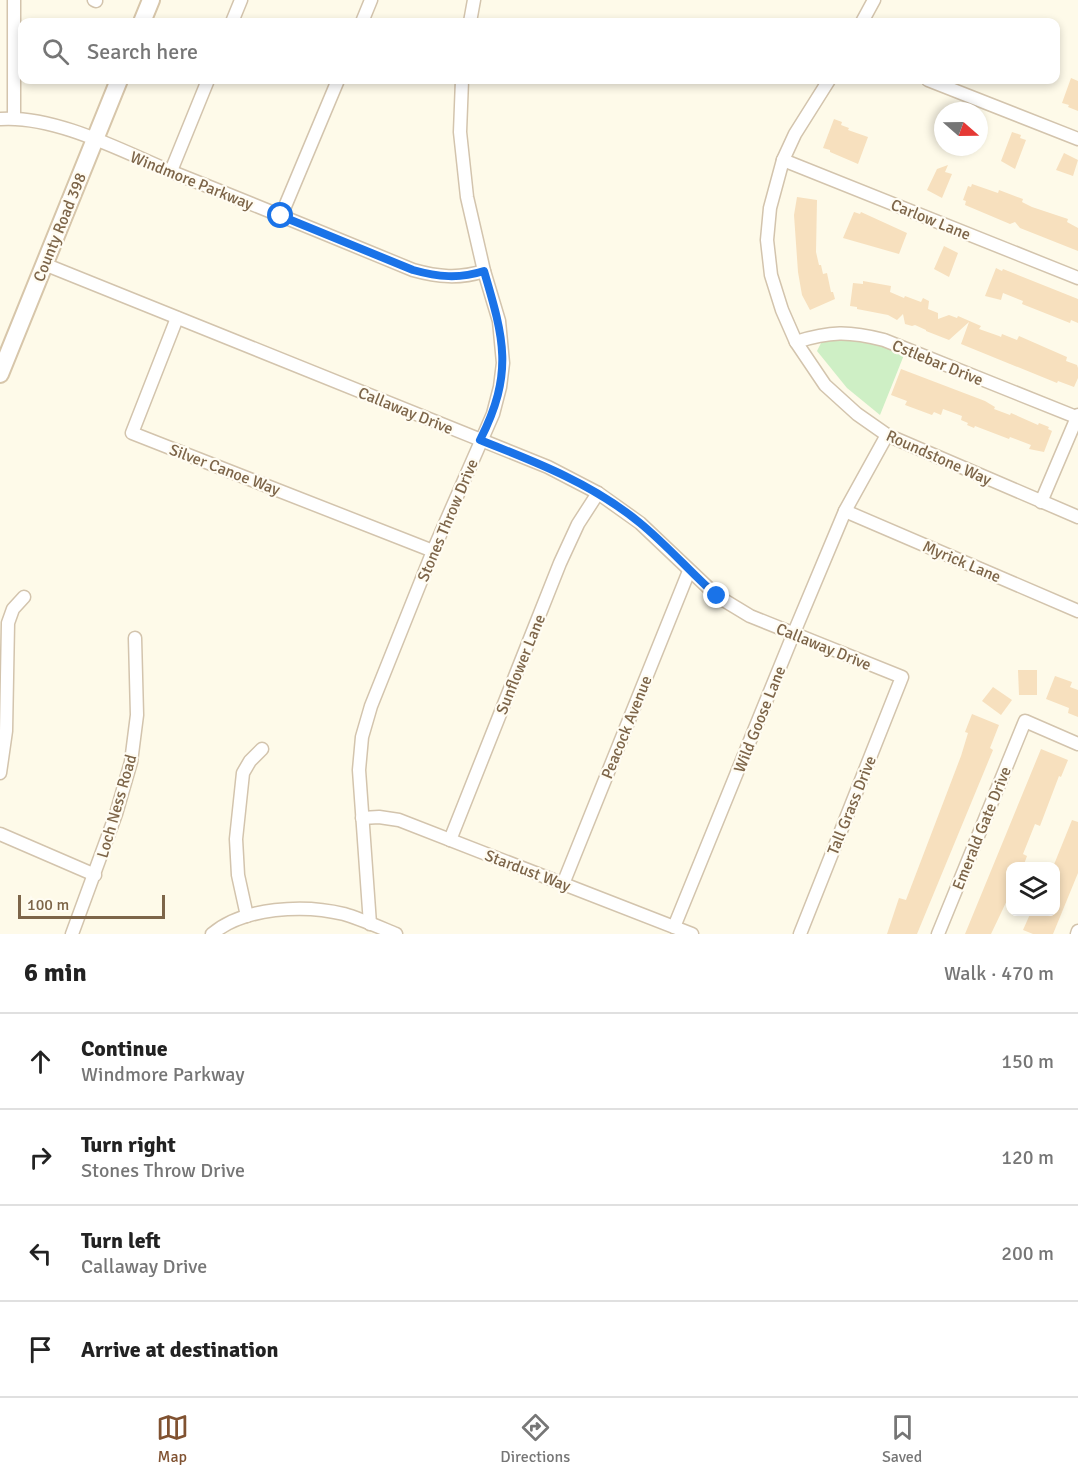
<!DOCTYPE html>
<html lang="en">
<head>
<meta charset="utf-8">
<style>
  body { margin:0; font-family:Signika,sans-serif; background:#f2f2f2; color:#222 }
  .controls { position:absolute; right:18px; bottom:18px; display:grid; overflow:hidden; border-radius:12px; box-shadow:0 3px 9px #0003 }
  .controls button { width:54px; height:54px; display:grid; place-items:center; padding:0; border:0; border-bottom:2px solid #e0e0e0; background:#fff; color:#222; font:30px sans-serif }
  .compass { position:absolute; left:934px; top:102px; width:54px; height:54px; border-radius:50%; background:#fff; box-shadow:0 3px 9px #0003; rotate:110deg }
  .scale { position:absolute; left:18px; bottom:15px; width:147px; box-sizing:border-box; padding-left:6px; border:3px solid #7d6549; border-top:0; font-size:16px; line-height:21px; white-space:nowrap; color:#7d6549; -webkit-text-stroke:4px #fffcf2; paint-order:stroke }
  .stop { position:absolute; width:18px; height:18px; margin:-14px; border:4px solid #1a73e8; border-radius:50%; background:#fff }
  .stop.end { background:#1a73e8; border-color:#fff; box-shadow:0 2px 6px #0008 }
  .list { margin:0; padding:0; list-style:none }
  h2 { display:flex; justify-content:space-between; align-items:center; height:78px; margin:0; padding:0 24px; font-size:26px }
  h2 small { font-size:20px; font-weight:400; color:#767676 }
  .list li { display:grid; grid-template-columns:39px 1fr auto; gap:18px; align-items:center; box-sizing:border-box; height:96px; padding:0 24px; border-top:2px solid #e0e0e0 }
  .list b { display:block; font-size:22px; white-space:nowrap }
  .list p { margin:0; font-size:20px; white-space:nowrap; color:#767676 }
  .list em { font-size:20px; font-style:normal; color:#767676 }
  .icon { flex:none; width:33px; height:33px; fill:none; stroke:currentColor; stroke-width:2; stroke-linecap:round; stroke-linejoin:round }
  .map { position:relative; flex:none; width:1078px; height:934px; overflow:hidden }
  .search { position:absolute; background:#fff; box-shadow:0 3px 9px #0003; left:18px; right:18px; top:18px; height:66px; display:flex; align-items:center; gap:15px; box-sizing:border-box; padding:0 21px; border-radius:12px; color:#767676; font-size:22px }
  .sheet { height:462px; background:#fff }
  nav { display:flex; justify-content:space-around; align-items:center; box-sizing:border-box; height:84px; border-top:2px solid #e0e0e0; background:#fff; font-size:16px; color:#767676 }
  nav a { display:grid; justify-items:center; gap:3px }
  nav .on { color:#805231 }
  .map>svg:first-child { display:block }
</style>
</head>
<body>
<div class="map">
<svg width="1078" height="934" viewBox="0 0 1078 934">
  <rect width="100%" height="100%" fill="#fefae9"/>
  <polygon fill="#ceefc5" points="847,339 878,345 904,355 880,415 847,388 817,351 822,341"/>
  <g fill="#f7e0be">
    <polygon points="1071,78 1078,81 1078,111 1068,107 1069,105 1062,103"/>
    <polygon points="834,119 842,122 841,125 849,128 848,130 868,137 858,164 830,152 830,150 823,148"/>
    <polygon points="1012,132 1021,135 1020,138 1026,140 1015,169 1001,161"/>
    <polygon points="1064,153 1078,160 1073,176 1056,170"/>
    <polygon points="948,165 945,172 952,174 942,198 927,190 937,169"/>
    <polygon points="972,184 998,193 999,190 1023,199 1022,202 1032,207 1068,219 1067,222 1078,228 1078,251 1020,228 1015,222 1010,224 965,205 966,201 963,200 968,186 971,187"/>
    <polygon points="797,197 817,200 816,252 819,265 821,265 823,274 827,273 831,292 833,292 835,299 810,310 802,295 798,272 794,215"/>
    <polygon points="854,212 860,214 861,212 907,233 899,254 843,238"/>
    <polygon points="944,246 958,253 949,277 934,269"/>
    <polygon points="996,268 1002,271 1003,269 1078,299 1078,323 1071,320 1070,323 1022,304 1023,301 1003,293 1001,300 985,296"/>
    <polygon points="863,281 891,286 890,292 904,298 905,296 921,302 923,298 929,301 928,309 938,313 938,319 949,315 957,318 958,316 981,326 979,329 999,336 1001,337 1002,334 1017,340 1019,336 1067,357 1066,361 1077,365 1078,368 1078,378 1074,387 1058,381 1057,383 961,344 969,322 949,340 926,331 926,330 915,325 912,326 905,324 903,314 897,320 888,315 857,309 857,307 850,306 853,283 863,284"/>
    <polygon points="901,369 985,401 995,407 994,409 1010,415 1011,413 1038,425 1039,423 1049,427 1048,429 1052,431 1044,452 1029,449 1031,445 1010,437 1009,439 975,426 974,428 967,425 968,423 961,420 962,416 943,409 941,415 934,412 932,415 905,405 907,401 891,395"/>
    <polygon points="1018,670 1037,670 1037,695 1019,695"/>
    <polygon points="1055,676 1072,682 1070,687 1078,690 1078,717 1068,713 1069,708 1046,699"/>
    <polygon points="993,687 1012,700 1001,715 982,701"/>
    <polygon points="972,714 999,725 990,748 993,750 917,934 887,934 899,898 906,900 961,756 968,733 965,732"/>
    <polygon points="1041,749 1068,760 1061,777 1059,776 1040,826 1035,824 1023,854 1027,856 1023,867 1011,867 1011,892 991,934 965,934"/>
    <polygon points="1072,820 1078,822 1078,873 1053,934 1033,934 1023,930 1031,912 1056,912 1056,867 1053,867"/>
  </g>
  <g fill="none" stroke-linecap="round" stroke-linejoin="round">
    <defs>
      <g id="street">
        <polyline points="14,0 14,118"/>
        <polyline points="94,0 96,1"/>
        <polyline points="232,22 241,0"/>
        <polyline points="362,22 371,0"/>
        <polyline points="470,22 474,0"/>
        <polyline points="862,22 874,0"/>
        <polyline points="829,80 795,134 783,160 770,208 767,240 771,275 782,310 796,342 825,385 857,414 887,435 1078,517"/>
        <polyline points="928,80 1078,139"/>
        <path d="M0,119c55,-4 122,32 172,53 81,32 161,65 241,98 25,7 46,9 71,1"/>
        <polyline points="783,160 1078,278"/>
        <polyline points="171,171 208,80"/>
        <polyline points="281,216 338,80"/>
        <polyline points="44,264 548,467 598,493 640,523 717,596 750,616 902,677 800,934"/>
        <polyline points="177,318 132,433 433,551"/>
        <path d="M796,342c34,-11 53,-11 88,-2l192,77"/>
        <polyline points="1041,502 1078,415"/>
        <polyline points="845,511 1078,611"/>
        <polyline points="0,773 6,731 8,623 13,609 24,597"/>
        <polyline points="362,818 379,817 399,820 692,934"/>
        <polyline points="0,834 95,875"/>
        <polyline points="450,840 560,563 578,524 598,493"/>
        <polyline points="563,884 689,571"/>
        <polyline points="247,916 238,875 236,839 243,773 250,761 262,749"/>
        <polyline points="370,924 359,770 362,737 371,706 433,551 493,414 500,387 503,363 499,321 484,271 467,197 460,132 462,80"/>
        <polyline points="674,927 793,635 845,511 887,435"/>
        <polyline points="72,934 116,814 131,762 137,715 135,638"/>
        <path d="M212,934c32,-27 92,-30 132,-20 17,5 35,13 52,20"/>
        <polyline points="938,934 1025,721 1078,744"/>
        <polyline points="1077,934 1078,931"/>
      </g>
      <g id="secondary">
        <polyline points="142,22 151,0"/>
        <polyline points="0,374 119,80"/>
      </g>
    </defs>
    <use href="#street" stroke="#d3c4ad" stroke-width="15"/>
    <use href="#secondary" stroke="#d7c6aa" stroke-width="20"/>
    <use href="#street" stroke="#fff" stroke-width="12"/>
    <use href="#secondary" stroke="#fff" stroke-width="16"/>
  </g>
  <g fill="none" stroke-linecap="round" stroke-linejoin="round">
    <path stroke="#1a73e8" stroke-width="8" d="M281,216l132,54c25,7 46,9 71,1 20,68 30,102 -4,169 56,22 113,44 160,83 27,22 50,49 77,73"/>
  </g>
  <g text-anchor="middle" stroke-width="4.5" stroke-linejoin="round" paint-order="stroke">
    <g font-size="16" fill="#7d6549" stroke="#fffcf2">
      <text transform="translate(192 180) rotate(22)" y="6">Windmore Parkway</text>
      <text transform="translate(931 219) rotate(22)" y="6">Carlow Lane</text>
      <text transform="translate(59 227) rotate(-68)" y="6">County Road 398</text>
      <text transform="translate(938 362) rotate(22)" y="6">Cstlebar Drive</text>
      <text transform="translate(406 410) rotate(22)" y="6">Callaway Drive</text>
      <text transform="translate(939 457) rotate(24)" y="6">Roundstone Way</text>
      <text transform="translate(225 469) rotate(21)" y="6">Silver Canoe Way</text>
      <text transform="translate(447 520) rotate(-67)" y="6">Stones Throw Drive</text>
      <text transform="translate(962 561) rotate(23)" y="6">Myrick Lane</text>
      <text transform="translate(824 646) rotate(22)" y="6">Callaway Drive</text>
      <text transform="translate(520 664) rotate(-68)" y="6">Sunflower Lane</text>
      <text transform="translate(759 719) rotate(-68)" y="6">Wild Goose Lane</text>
      <text transform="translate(626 727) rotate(-68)" y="6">Peacock Avenue</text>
      <text transform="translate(851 805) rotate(-68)" y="6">Tall Grass Drive</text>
      <text transform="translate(116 806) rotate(-74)" y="6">Loch Ness Road</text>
      <text transform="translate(981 828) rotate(-68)" y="6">Emerald Gate Drive</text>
      <text transform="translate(528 870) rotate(21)" y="6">Stardust Way</text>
    </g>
  </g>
</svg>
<div class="controls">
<button><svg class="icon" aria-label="layers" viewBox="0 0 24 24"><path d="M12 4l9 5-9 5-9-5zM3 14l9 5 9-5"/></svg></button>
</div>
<svg class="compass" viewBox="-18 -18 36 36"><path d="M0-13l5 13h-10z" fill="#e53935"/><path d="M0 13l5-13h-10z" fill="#767676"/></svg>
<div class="scale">100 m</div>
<div class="stop" style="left:281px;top:216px"></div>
<div class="stop end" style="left:717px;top:596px"></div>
<div class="search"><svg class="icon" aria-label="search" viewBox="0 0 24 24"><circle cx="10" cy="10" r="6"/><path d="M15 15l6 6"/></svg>Search here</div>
</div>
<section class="sheet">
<h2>6 min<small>Walk · 470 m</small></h2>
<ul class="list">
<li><svg class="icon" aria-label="ahead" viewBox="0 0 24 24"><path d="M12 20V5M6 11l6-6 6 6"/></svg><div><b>Continue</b><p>Windmore Parkway</p></div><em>150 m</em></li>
<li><svg class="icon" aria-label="right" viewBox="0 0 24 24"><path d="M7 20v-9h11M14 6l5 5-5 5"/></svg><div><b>Turn right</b><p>Stones Throw Drive</p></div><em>120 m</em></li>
<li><svg class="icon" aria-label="left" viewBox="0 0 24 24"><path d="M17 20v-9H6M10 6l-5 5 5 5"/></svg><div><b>Turn left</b><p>Callaway Drive</p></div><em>200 m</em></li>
<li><svg class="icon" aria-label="arrive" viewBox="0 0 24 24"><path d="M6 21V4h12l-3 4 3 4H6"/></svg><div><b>Arrive at destination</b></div></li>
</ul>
</section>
<nav>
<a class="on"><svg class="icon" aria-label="map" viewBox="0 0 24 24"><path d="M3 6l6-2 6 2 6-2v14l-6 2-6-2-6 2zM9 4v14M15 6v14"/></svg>Map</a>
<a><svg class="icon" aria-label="directions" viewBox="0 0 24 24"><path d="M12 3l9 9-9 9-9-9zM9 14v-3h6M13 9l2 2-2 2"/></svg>Directions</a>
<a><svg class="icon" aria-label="saved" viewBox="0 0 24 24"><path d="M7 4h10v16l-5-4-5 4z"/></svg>Saved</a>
</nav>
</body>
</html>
